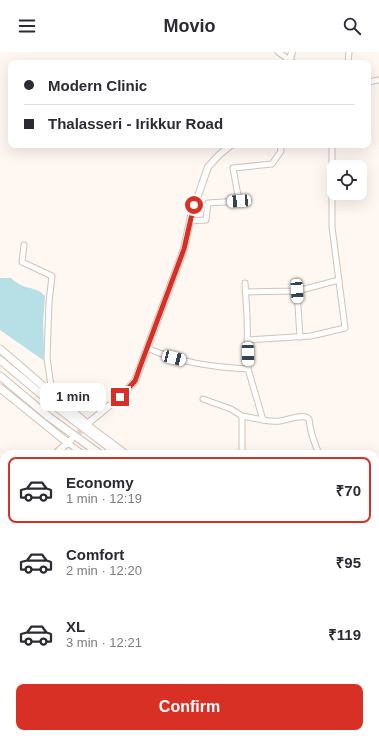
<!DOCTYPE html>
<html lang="en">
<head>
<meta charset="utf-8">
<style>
  :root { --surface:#fff; --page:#f2f2f3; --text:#2b2b33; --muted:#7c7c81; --line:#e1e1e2; --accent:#d93025 }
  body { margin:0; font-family:Arial,sans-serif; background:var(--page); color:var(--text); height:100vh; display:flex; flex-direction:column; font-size:15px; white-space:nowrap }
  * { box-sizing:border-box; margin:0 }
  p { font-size:13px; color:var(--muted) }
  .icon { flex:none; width:22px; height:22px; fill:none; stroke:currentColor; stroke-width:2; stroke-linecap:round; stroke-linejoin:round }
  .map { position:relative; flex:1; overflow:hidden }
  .panel { position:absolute; left:0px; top:398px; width:379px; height:288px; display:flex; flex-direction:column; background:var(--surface); border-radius:12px 12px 0 0; box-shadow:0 4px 16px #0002 }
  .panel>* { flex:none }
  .top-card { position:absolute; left:8px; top:8px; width:363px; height:88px; border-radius:8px; box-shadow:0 4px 16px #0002; display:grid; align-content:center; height:88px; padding:0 16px; background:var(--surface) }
  .buttons { position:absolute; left:327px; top:108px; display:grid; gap:8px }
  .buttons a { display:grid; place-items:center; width:40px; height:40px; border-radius:8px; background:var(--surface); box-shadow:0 4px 16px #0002; font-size:20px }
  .end { position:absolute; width:18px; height:18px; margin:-9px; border:5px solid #d93025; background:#fff; box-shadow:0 0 0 2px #fff }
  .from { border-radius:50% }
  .bubble { position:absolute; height:28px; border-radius:8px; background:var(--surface); box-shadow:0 4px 16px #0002; font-size:13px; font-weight:700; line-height:28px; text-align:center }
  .car { position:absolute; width:12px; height:24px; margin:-12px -6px; border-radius:5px; box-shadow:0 0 3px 1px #0007; background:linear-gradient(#fff 24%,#345 0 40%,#fff 0 76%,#345 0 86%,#fff 0) }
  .top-card b { display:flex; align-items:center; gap:14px; height:38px; font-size:15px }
  .top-card b+b { border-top:1px solid var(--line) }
  .top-card i { width:10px; height:10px; background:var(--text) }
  ul { padding:7px 0 0; list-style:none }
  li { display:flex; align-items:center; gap:12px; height:66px; margin:0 8px 6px; padding:0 8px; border:2px solid transparent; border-radius:8px }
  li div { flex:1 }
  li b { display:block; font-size:15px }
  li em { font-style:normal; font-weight:700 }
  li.active { border-color:var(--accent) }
  li>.icon { width:36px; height:36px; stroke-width:1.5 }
  .cta { display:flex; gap:8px; margin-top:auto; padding:8px 16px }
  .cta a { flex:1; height:46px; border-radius:8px; background:var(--accent); color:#fff; font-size:16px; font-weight:700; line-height:46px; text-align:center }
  header { display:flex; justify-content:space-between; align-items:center; height:52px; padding:0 16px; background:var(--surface); font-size:18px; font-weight:700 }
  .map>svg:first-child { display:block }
</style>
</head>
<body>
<header><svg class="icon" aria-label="menu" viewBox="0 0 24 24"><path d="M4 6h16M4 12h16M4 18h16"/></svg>Movio<svg class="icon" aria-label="search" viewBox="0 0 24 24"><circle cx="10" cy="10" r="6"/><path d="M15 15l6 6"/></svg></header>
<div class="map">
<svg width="379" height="686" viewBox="0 0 379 686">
  <rect width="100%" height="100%" fill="#fff7f2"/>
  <path fill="#b6dfe6" d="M0,226H11C24,239 35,233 45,244L43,271L44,299L43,308L0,278Z"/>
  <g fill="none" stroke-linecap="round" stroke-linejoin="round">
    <polyline stroke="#ddd5d0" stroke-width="6" stroke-dasharray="6 3" stroke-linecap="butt" points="72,387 87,373"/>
    <defs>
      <g id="minor">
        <polyline points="278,0 294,11"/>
        <polyline points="348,11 349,0"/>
        <polyline points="368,30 379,28"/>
        <polyline points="190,169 206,168 208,151 239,149 233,116 272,112 281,99 280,93"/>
        <polyline points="24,193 22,210 52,224 49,250 47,306 52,341"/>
        <polyline points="245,231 247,264 248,317"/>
        <polyline points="297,239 300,285"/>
        <polyline points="245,240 297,239 339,228"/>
        <polyline points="247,288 311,284 345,276 332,175 332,93"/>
        <path d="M147,296C181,311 212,315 248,317L263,368C269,369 274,370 280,369C288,368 303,361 309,367C310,380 314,390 319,402"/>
        <polyline points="203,347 231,357 242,364 263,368"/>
        <polyline points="242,364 242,402"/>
        <polyline points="87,372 127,402"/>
        <polyline points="68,391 83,402"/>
        <polyline points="375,449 379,450"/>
        <polyline points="375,592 379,595"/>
        <polyline points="0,597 4,596"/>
        <polyline points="375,631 379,635"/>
        <polyline points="134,682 134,686"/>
        <polyline points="59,686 85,682"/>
        <polyline points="305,686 313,682"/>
        <polyline points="377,686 376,674 376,655 379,653"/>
      </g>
      <g id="major">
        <polyline points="289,11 292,0"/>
        <polyline points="87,372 120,345 135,329 184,197 191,164 208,115 219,103 231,93"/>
        <polyline points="55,402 71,388"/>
        <polyline points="0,451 4,448"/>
      </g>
      <g id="highway">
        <polyline points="0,297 87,372"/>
        <polyline points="0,308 59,357 118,402"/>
        <polyline points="0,324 49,365 100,402"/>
        <polyline points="0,336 68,391"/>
        <polyline points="375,602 379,605"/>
        <polyline points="375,617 379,620"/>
      </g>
    </defs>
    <use href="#minor" stroke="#d3c2b5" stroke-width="7"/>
    <use href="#major" stroke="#d3c2b5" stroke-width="8"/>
    <use href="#highway" stroke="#d3c2b5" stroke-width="9"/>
    <use href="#minor" stroke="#fff" stroke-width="5"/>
    <use href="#major" stroke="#fff" stroke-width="6"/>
    <use href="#highway" stroke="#fff" stroke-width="7"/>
  </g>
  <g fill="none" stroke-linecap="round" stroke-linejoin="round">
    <polyline stroke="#d93025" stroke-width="5" points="120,345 135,329 140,315 184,197 194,153"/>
  </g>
</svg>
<div class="buttons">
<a><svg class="icon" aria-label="locate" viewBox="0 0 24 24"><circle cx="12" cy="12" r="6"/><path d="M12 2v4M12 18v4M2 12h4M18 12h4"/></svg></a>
</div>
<i class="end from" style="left:194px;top:153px"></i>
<i class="end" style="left:120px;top:345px"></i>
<div class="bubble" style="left:40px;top:331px;width:66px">1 min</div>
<i class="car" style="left:239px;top:149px;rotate:266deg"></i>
<i class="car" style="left:297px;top:239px;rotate:176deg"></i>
<i class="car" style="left:248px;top:302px;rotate:179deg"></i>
<i class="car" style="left:174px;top:306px;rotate:104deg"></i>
<div class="top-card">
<b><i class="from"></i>Modern Clinic</b>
<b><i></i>Thalasseri - Irikkur Road</b>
</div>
<section class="panel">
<ul>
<li class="active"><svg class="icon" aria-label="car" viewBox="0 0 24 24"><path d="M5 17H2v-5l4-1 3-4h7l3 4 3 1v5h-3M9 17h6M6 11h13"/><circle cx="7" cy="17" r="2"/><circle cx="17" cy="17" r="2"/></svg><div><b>Economy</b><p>1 min · 12:19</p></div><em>₹70</em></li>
<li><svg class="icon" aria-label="car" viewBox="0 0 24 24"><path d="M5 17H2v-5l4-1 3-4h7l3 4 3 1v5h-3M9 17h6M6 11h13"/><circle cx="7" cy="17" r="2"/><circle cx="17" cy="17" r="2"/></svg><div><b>Comfort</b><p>2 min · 12:20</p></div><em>₹95</em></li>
<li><svg class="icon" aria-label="car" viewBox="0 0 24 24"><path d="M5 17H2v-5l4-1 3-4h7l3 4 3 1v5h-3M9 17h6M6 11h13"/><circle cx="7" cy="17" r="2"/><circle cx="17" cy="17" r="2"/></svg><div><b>XL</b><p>3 min · 12:21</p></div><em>₹119</em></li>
</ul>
<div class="cta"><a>Confirm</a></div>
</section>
</div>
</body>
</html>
